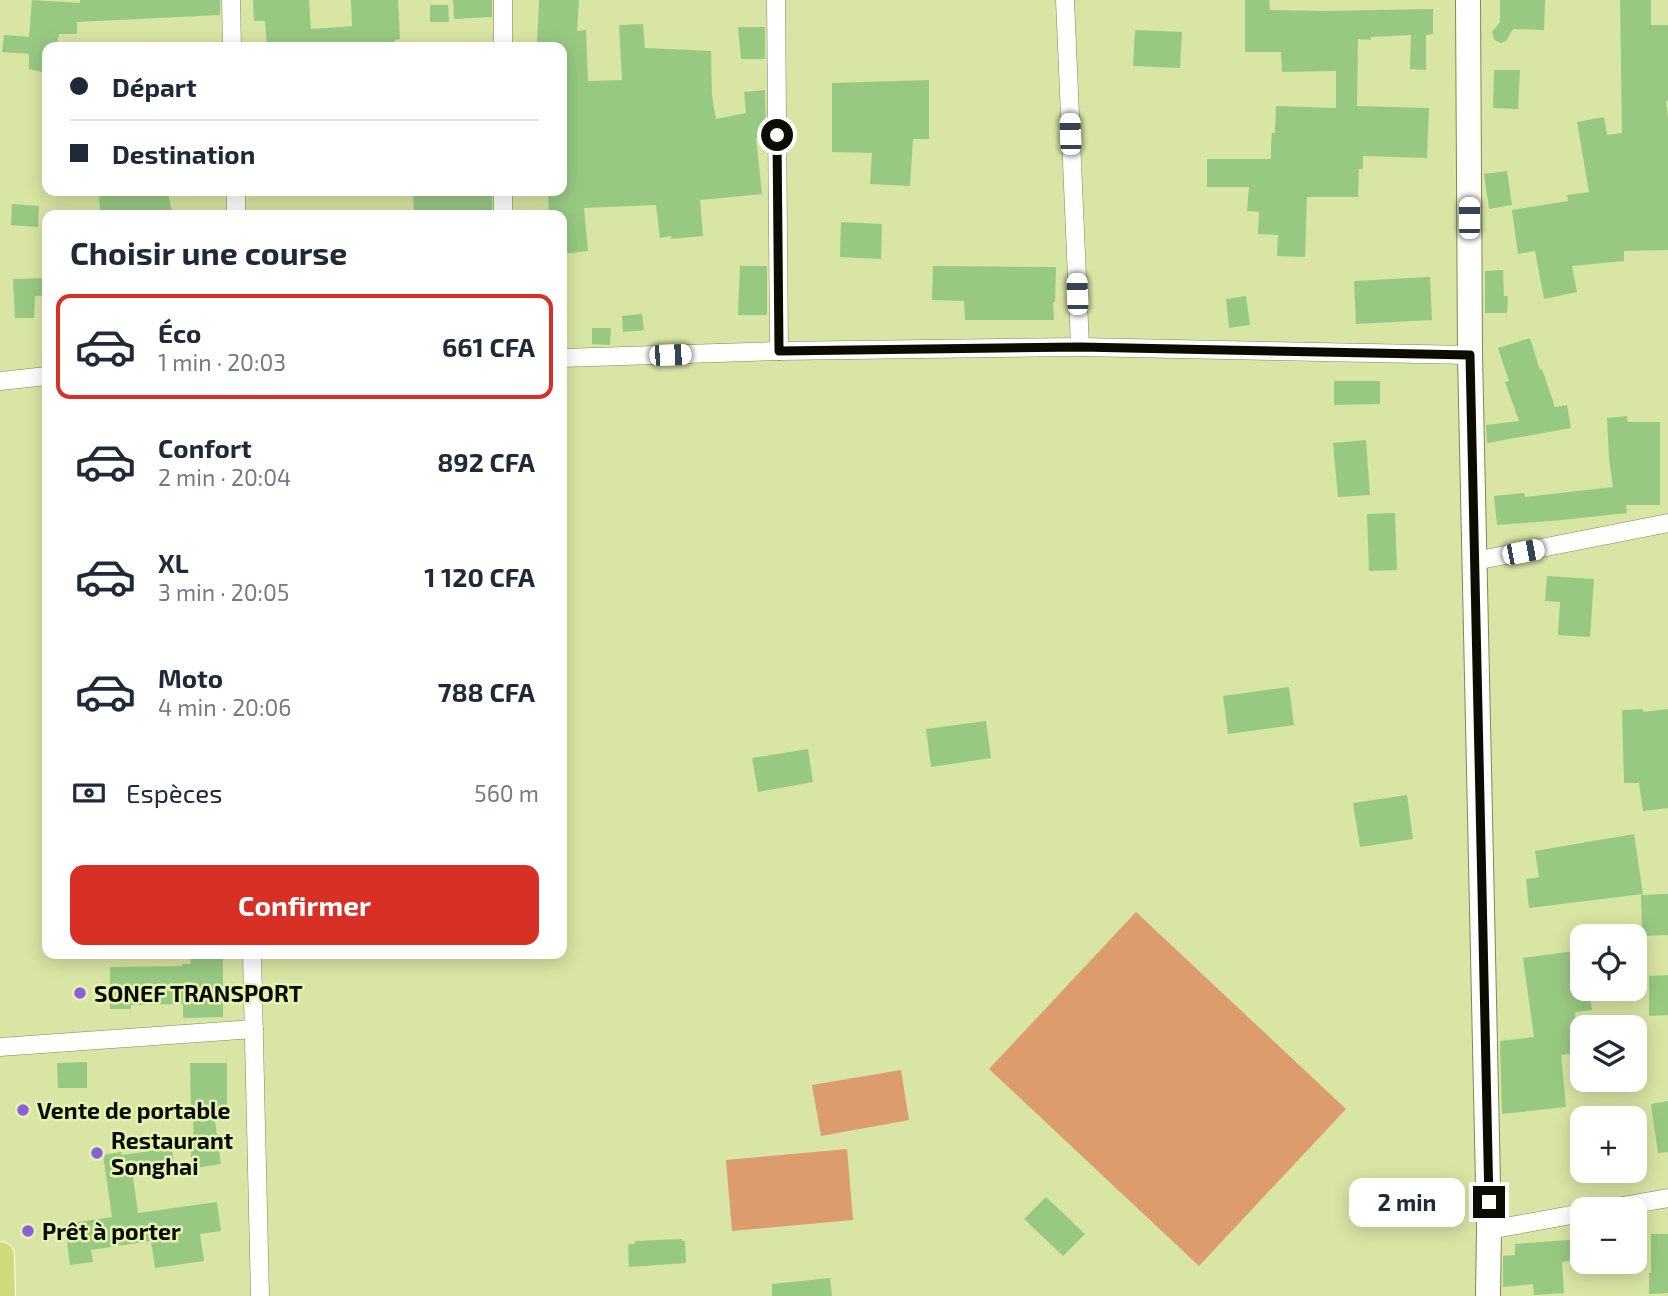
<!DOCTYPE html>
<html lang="fr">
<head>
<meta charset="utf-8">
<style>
  :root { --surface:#fff; --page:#f2f2f3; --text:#1f2937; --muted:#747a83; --line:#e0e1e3; --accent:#d93025 }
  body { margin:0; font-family:"Exo 2",sans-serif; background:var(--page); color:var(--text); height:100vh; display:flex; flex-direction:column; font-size:26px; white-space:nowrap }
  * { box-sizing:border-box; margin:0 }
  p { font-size:23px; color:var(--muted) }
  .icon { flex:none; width:38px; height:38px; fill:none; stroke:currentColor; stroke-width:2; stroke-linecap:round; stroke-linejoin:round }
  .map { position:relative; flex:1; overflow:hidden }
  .drawer { position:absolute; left:42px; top:210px; width:525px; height:749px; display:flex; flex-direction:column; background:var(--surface); border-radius:14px; box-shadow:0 4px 18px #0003 }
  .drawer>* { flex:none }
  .hud { position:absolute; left:42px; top:42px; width:525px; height:154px; border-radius:14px; box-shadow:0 4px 18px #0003; display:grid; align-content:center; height:154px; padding:0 28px; background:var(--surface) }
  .buttons { position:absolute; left:1570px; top:924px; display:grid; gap:14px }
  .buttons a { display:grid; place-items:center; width:77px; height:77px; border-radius:14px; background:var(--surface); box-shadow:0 4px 18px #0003; font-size:35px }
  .end { position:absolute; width:32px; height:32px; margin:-16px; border:9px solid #0a0d00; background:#fff; box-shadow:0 0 0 4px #fff }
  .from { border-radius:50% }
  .bubble { position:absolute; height:49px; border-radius:14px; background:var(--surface); box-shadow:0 4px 18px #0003; font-size:23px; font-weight:700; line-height:49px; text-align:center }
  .car { position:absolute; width:21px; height:42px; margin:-21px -10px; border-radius:9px; box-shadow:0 0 5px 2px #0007; background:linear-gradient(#fff 24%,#345 0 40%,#fff 0 76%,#345 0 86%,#fff 0) }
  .hud b { display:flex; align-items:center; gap:24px; height:66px; font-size:26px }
  .hud b+b { border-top:2px solid var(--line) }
  .hud i { width:18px; height:18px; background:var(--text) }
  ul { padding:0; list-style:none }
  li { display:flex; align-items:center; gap:21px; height:105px; margin:0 14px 10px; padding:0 14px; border:4px solid transparent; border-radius:14px }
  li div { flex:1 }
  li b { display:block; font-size:26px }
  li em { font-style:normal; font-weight:700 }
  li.active { border-color:var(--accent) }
  li>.icon { width:63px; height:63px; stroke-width:1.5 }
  h2 { padding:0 28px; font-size:32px; line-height:84px }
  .pay { display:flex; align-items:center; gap:18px; height:77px; padding:0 28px; font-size:26px }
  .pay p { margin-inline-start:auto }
  .primary-button { display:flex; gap:14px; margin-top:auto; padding:14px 28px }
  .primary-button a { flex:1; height:80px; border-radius:14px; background:var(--accent); color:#fff; font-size:28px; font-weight:700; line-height:80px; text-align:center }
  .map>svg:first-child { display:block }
</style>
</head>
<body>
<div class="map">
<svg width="1668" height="1296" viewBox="0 0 1668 1296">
  <rect width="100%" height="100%" fill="#d9e5a4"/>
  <g fill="#dd9c6d">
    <polygon points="1136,912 1346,1109 1199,1266 989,1069"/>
    <polygon points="901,1070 909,1120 821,1136 812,1085"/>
    <polygon points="847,1149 853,1220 732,1231 726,1160"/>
  </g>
  <g fill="#98c982">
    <polygon points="32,0 80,3 80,0 220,0 220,15 77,22 77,34 59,34 56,47 47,47 47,73 29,69 29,54 2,52 4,35 29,37"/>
    <polygon points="253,0 309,0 311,29 352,26 351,0 398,0 400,39 395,40 395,47 267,47 265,21 254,21"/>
    <polygon points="453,0 492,0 492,17 454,19"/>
    <polygon points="539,0 579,0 577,31 586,30 588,81 622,80 619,25 643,24 645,48 711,51 712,96 716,119 746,113 744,92 765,90 766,137 756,138 762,194 700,200 703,236 671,239 671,236 660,238 656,205 584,208 588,251 562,254 562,215 549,215 548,191 562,191 562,47 548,47 548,43 537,44"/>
    <polygon points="1245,0 1269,0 1270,10 1320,11 1433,9 1433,34 1426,35 1426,70 1410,69 1411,35 1371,37 1371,40 1358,39 1357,106 1429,108 1427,158 1363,156 1363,169 1359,169 1358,197 1307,197 1305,257 1277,256 1278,235 1258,234 1259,212 1247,211 1249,187 1207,187 1207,159 1271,159 1271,144 1272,133 1275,133 1276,106 1336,108 1336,71 1282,72 1281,52 1245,52"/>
    <polygon points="1500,0 1545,0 1544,30 1513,29 1506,41 1501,43 1496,41 1494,39 1492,32 1500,22"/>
    <polygon points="1620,0 1651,0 1651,25 1668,25 1668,101 1666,101 1668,118 1668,250 1624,251 1624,261 1572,266 1577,292 1544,299 1535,251 1518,254 1512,210 1568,201 1567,195 1589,192 1577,122 1604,117 1607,135 1622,133"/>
    <polygon points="430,5 448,5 449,22 430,22"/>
    <polygon points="738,27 765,27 765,59 741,59"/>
    <polygon points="1135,30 1182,32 1180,68 1133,66"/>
    <polygon points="1494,70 1520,70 1518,109 1493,108"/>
    <polygon points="929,80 929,139 913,139 910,186 870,184 872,153 832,152 832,83"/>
    <polygon points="1507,171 1512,205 1489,209 1484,174"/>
    <polygon points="99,191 167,191 173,215 100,215"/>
    <polygon points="413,191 492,191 492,215 414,215"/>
    <polygon points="12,204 39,206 38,227 11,225"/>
    <polygon points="841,222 882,224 881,259 840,257"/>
    <polygon points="740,266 767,266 767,315 738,315"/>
    <polygon points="933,266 1056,267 1055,302 1053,302 1054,320 965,320 964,301 932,300"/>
    <polygon points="1503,270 1504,296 1508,296 1507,313 1485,313 1485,271"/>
    <polygon points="1430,277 1432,320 1356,324 1354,281"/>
    <polygon points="47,278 47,295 35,296 34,318 15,318 13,279"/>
    <polygon points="1246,296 1250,325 1229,328 1226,299"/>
    <polygon points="642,314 644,330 623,332 622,316"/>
    <polygon points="592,328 611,328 610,345 592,344"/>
    <polygon points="1530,338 1540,370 1542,369 1555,407 1567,405 1571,428 1487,443 1486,425 1519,421 1505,382 1509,381 1498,348"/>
    <polygon points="1334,381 1380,381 1380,404 1334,405"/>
    <polygon points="1627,416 1628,422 1660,422 1660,505 1626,505 1627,513 1562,520 1497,525 1494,496 1524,493 1525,497 1613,487 1609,459 1607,418"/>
    <polygon points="1366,440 1370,495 1338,497 1333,443"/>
    <polygon points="1395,513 1397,570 1369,571 1367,514"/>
    <polygon points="1547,576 1594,579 1590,637 1558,635 1560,602 1545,601"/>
    <polygon points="1289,687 1294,725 1228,734 1223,696"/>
    <polygon points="1643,709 1643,712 1668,709 1668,808 1643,811 1639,783 1624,783 1622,710"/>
    <polygon points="986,721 991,758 931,767 926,729"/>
    <polygon points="808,749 813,782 758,792 752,758"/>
    <polygon points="1407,795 1413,839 1360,847 1353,803"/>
    <polygon points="1634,834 1643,894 1529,908 1526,879 1539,877 1535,851"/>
    <polygon points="1668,894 1668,935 1642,936 1641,895"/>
    <polygon points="1582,950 1582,989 1589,989 1592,1010 1575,1012 1579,1053 1561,1055 1566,1107 1502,1114 1500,1041 1534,1037 1523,958"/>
    <polygon points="190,954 223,954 223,1017 183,1018 183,1004 131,1005 131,1009 110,1009 110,967 182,966 182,964 191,964"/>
    <polygon points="1668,975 1668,1015 1649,1016 1649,976"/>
    <polygon points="87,1062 87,1088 58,1088 57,1063"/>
    <polygon points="190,1063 227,1063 227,1114 214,1114 221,1164 191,1169 191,1145 194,1145 193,1114 191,1114"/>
    <polygon points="1668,1101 1668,1152 1658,1153 1651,1104"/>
    <polygon points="172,1148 175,1171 133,1177 138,1213 217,1202 221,1231 200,1234 204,1261 155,1268 151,1241 91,1250 93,1262 70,1265 65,1224 112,1217 103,1155 121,1152 122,1155"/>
    <polygon points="1046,1197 1085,1234 1063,1256 1024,1219"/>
    <polygon points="1651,1234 1668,1234 1668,1293 1649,1294 1649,1273 1651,1273"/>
    <polygon points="682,1239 682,1241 685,1241 686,1263 629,1267 628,1244 635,1244 635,1241"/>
    <polygon points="1582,1239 1582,1259 1562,1262 1564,1293 1534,1295 1533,1284 1503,1287 1503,1256 1515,1255 1515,1244"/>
    <polygon points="830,1278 832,1296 772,1296 772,1284"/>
  </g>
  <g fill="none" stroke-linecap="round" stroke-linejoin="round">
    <defs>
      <g id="street">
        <polyline points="231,0 232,47"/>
        <polyline points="776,0 779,351"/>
        <polyline points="1065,0 1080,347"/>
        <polyline points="503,47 503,0"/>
        <polyline points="236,191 236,215"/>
        <polyline points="503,215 503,191"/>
        <polyline points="562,358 779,351 1080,347 1470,355"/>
        <polyline points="0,381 47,376"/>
        <polyline points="1475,561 1668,523"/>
        <polyline points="252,954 260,1296"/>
        <polyline points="0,1047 254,1029"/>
        <polyline points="1605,1209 1668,1198"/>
        <polyline points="1489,1230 1582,1213"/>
      </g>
      <polyline id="secondary" points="1468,0 1470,355 1489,1230 1488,1296"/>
      <polyline id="primary" points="0,1256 1,1296"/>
    </defs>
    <use href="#street" stroke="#7f894c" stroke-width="19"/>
    <use href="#secondary" stroke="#7f894c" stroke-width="26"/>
    <use href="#primary" stroke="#fff" stroke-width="30"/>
    <use href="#street" stroke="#fff" stroke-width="18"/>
    <use href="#secondary" stroke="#fff" stroke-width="24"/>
    <use href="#primary" stroke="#cfda7a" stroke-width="28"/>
  </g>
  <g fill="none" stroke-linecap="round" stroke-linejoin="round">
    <polyline stroke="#0a0d00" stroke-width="9" points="777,135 779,351 1080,347 1470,355 1489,1202"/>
  </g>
  <g fill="#8a5fd9" stroke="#e6f2b1" stroke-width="2.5">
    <circle cx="80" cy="993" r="7"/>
    <circle cx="23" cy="1110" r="7"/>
    <circle cx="97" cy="1153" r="7"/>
    <circle cx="28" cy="1231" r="7"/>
  </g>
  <g text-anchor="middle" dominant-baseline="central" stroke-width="5" stroke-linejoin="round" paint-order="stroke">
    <g font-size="23" font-weight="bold" fill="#0a0d00" stroke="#e6f2b1" text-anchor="start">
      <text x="94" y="993">SONEF TRANSPORT</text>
      <text x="37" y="1110">Vente de portable</text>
      <text x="111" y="1140">Restaurant<tspan x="111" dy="26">Songhai</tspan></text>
      <text x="42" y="1231">Prêt à porter</text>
    </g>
  </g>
</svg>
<div class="buttons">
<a><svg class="icon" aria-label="locate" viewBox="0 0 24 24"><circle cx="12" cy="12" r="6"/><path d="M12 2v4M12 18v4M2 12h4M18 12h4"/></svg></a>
<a><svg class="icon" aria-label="layers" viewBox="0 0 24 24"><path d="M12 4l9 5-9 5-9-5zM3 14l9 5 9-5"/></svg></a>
<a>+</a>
<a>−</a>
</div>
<i class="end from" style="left:777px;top:135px"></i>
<i class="end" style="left:1489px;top:1202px"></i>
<div class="bubble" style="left:1349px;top:1178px;width:116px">2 min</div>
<i class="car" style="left:1070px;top:134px;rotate:358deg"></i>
<i class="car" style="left:1469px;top:218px;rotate:0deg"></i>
<i class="car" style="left:1077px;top:294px;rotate:358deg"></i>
<i class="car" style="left:670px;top:355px;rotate:88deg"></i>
<i class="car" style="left:1523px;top:552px;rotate:79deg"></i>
<div class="hud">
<b><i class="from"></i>Départ</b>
<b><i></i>Destination</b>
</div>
<section class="drawer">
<h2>Choisir une course</h2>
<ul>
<li class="active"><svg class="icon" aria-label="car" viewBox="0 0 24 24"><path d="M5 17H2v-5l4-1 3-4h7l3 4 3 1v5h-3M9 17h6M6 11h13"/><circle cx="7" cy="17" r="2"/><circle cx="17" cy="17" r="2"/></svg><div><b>Éco</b><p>1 min · 20:03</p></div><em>661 CFA</em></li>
<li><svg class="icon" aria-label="car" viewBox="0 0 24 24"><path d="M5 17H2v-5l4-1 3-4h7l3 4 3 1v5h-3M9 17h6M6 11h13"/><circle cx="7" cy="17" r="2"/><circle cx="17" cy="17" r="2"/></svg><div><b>Confort</b><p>2 min · 20:04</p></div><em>892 CFA</em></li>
<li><svg class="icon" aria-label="car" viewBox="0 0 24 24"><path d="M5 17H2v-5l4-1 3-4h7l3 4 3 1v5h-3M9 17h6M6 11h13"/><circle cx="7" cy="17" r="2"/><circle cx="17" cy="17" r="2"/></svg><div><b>XL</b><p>3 min · 20:05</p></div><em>1 120 CFA</em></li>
<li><svg class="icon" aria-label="car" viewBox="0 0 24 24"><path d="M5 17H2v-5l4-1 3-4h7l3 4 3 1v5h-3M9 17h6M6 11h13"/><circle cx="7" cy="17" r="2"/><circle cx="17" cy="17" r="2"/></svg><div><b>Moto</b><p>4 min · 20:06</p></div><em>788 CFA</em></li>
</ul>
<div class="pay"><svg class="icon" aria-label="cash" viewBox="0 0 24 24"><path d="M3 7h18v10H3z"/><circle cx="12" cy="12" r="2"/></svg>Espèces<p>560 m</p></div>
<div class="primary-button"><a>Confirmer</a></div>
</section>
</div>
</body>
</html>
